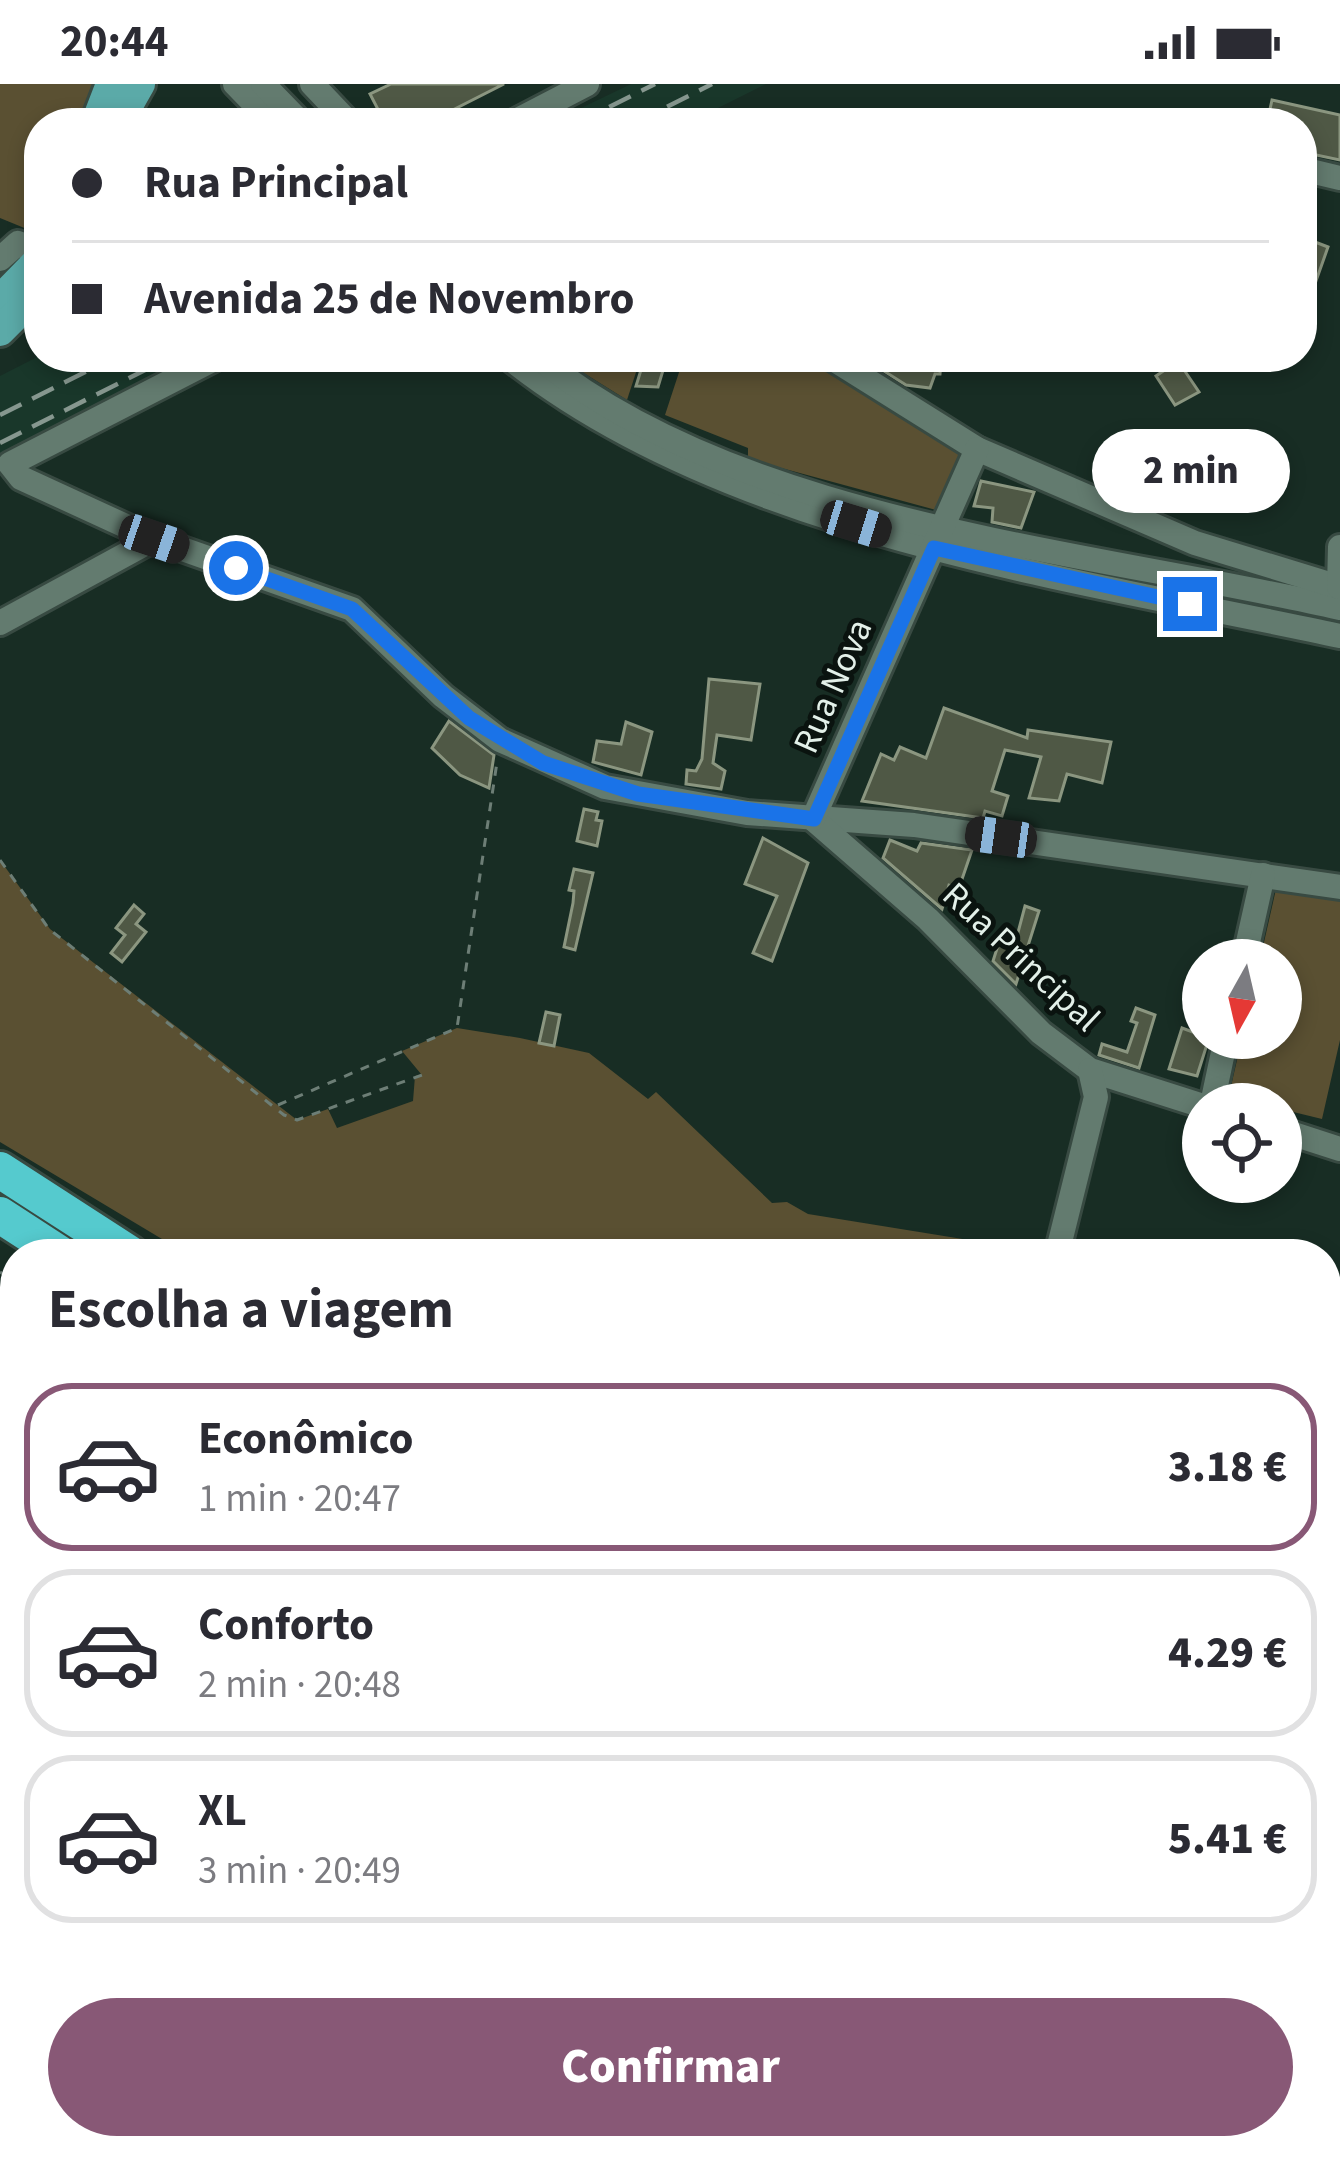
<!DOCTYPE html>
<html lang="pt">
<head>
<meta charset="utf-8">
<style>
  :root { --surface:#fff; --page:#f2f2f3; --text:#2b2b33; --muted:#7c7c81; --line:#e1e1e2; --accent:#885876 }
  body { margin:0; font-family:"Source Sans 3",sans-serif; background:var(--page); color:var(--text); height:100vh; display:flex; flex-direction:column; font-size:45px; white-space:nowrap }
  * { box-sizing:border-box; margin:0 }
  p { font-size:39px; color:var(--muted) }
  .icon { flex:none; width:66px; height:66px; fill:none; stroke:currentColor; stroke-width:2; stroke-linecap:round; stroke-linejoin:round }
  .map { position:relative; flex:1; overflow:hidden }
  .details { position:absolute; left:0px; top:1155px; width:1341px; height:921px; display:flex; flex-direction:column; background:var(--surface); border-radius:48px 48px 0 0; box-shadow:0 6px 18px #0003 }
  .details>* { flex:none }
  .hud { position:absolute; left:24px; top:24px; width:1293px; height:264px; border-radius:48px; box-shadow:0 6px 18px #0003; display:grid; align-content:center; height:264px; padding:0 48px; background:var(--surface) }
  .needle { width:78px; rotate:188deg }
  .controls { position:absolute; left:1182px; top:855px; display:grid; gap:24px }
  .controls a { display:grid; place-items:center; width:120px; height:120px; border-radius:50%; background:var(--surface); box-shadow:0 6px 18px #0003; font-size:60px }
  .end { position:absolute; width:54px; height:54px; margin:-27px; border:15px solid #1a73e8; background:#fff; box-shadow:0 0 0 6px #fff }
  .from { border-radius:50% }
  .bubble { position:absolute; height:84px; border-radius:42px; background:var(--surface); box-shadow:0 6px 18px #0003; font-size:39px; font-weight:800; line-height:84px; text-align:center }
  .car { position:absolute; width:36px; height:72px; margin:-36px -18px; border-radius:15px; box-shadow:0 0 9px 3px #0007; background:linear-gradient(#222 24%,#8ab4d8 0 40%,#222 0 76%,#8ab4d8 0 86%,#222 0) }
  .hud b { display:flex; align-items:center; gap:42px; height:114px; font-size:45px }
  .hud b+b { border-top:3px solid var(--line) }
  .hud i { width:30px; height:30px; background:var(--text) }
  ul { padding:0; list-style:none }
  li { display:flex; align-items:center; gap:36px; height:168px; margin:0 24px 18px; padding:0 24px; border:6px solid var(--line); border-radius:48px }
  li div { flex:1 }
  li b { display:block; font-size:45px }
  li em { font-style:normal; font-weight:800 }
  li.current { border-color:var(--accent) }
  li>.icon { width:108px; height:108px; stroke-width:1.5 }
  h2 { padding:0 48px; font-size:54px; line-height:144px }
  .button { display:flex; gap:24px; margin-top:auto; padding:24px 48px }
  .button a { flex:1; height:138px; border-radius:72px; background:var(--accent); color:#fff; font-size:48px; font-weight:800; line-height:138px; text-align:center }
  .status { display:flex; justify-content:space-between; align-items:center; height:84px; padding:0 60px; background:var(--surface); direction:ltr }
  .status svg { height:33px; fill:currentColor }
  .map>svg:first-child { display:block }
</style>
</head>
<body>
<div class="status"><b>20:44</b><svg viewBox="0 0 49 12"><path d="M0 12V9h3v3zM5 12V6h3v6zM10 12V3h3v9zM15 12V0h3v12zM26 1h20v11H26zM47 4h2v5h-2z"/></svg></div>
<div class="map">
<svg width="1340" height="2074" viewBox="0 0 1340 2074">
  <rect width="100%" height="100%" fill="#182d24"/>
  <g fill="#19372a">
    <polygon points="631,0 766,0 688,39 550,39"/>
    <polygon points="39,272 39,273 197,273 0,374 0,292"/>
  </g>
  <g fill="#5a5032">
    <polygon points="0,0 93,0 79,39 39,39 39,150 0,134"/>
    <polygon points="558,273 641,273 627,316"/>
    <polygon points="684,273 822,273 963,362 936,426 748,375 748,364 665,331"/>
    <polygon points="0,776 50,845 297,1036 328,1025 337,1044 413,1017 415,992 421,990 402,967 457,944 520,954 589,969 648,1015 656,1008 772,1119 787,1118 808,1130 1012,1163 951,1170 187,1170 0,1058"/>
    <polygon points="1276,805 1340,815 1340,956 1322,1035 1281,1025 1281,1020 1229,1011 1242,954 1281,954 1281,876 1260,876"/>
    <polygon points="0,1216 15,1225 15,1588 0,1572"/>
    <polygon points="1340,1287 1340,1356 1326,1358 1326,1290"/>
    <polygon points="1340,1522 1340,1619 1326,1635 1326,1525"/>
    <polygon points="1340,1646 1340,2074 1200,2074 1191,2061 1326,2061 1326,1658"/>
    <polygon points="500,2061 945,2061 912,2074 514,2074"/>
    <polygon points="1006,2061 1141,2061 1159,2074 992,2074"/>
  </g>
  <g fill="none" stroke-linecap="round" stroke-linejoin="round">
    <g stroke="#021a26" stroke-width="4.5">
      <polyline points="0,1289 15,1289"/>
      <polyline points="0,1462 15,1481"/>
      <polyline points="1326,1696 1340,1704"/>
      <polyline points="1326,1725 1340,1732"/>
      <polyline points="1326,1752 1340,1760"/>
      <polyline points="1326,1780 1340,1787"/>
      <polyline points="1326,1804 1340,1811"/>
      <polyline points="1326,1826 1340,1833"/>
      <polyline points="1326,1850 1340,1857"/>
      <polyline points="793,2061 799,2074"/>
      <polyline points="893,2061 898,2074"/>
    </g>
  </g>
  <g fill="#4f5845" stroke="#8b9680" stroke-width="3">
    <polygon points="391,0 504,0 427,39 385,39 370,10"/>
    <polygon points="1272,16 1340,31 1340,76 1302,68 1302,39 1267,39"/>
    <polygon points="1302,153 1328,163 1316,197 1302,193"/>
    <polygon points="645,273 667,273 658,303 636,302"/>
    <polygon points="876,273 941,279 940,290 935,290 930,304 906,301 876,282"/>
    <polygon points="1178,277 1199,308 1175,321 1156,292"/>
    <polygon points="981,397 1034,408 1021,444 992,438 993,424 974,422"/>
    <polygon points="709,595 760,600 751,656 717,651 713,679 725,687 721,705 686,700 687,686 696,687 702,675"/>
    <polygon points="944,624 1027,654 1028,646 1111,658 1102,699 1067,690 1059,717 1029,714 1041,673 1005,666 992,707 1008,712 1002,732 985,727 983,734 862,717 881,670 894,676 900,663 926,674"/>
    <polygon points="449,637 494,671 489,704 460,691 432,664"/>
    <polygon points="626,638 652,648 641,691 593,678 597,657 621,660"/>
    <polygon points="584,725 598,728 596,736 602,737 597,762 577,757"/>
    <polygon points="763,754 808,779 772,877 753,869 777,812 745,800"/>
    <polygon points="890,756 917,767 921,759 972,766 959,804 949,801 942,825 883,774"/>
    <polygon points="574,785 593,789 575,866 564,863 573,819 574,807 569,806"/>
    <polygon points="134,821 144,830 136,840 146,848 122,878 111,869 125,851 116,844"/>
    <polygon points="1025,822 1039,827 1016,900 993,877 1001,852 1016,856"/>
    <polygon points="1136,924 1155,931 1139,984 1099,971 1102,960 1127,968 1137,939 1131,937"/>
    <polygon points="546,928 560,931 554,962 539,959"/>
    <polygon points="1182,944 1209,954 1197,992 1169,985"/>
  </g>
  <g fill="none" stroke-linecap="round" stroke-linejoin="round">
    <defs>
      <g id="minor">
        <polyline points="235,0 273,39"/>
        <polyline points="263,0 301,39"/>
        <polyline points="312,0 349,39"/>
        <polyline points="512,39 587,0"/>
        <polyline points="1302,85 1340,94"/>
        <polyline points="0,175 18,159 39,170"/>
        <polyline points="218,273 10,380 21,394 154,455 352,525 443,612 500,656 605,703 747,729 914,741 1340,803"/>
        <path d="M508,273C726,448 1071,494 1340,552"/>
        <path d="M538,273C740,439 1090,467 1340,524"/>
        <polyline points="830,273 977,365 1195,459 1339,503"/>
        <polyline points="1339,503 1340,463"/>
        <polyline points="0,539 154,455"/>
        <polyline points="813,735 928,835 1041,949 1090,986 1203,1022"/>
        <polyline points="813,735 977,365"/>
        <polyline points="1244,876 1263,791"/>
        <polyline points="1212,1020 1226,954"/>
        <polyline points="1281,1046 1340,1065"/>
        <polyline points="1057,1170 1096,1013 1090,986"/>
        <polyline points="0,1643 15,1659"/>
        <polyline points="425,2061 437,2074"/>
        <polyline points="143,2074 153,2061"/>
      </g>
      <g id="major">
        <polyline points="96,39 111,0"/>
        <polyline points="118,39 140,0"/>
        <polyline points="0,216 39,176"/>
        <polyline points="0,247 39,208"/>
      </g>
      <g id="highway">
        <polyline points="0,1086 130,1170"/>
        <polyline points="0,1131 60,1170"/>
        <polyline points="1326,1396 1340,1394"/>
        <polyline points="1326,1428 1340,1426"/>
      </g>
    </defs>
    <use href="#minor" stroke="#384a42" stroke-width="30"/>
    <use href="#major" stroke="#384a42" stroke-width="36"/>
    <use href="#highway" stroke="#384a42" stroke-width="42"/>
    <g stroke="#6d7e76" stroke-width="3" stroke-dasharray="9 9" stroke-linecap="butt">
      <polyline points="0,776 49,845 284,1031 297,1036 422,991"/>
      <polyline points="278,1021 457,944 497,678"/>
      <polyline points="0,1188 15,1198"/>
      <polyline points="1326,1484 1340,1481"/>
    </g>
    <use href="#minor" stroke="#637b6f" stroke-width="24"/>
    <use href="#major" stroke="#5baaa8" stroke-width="30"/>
    <use href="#highway" stroke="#55cace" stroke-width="36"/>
    <g stroke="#86978f" stroke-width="4.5" stroke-dasharray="24 12" stroke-linecap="butt">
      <polyline points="577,39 655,0"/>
      <polyline points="635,39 712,0"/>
      <polyline points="0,331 115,273"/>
      <polyline points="0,359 171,273"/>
      <polyline points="0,1304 15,1309"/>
      <polyline points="1326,1518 1340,1516"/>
    </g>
  </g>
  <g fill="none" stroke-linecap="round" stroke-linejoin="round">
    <polyline stroke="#1a73e8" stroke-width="15" points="236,484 352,525 469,634 543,679 638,710 814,735 934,464 1190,520"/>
  </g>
  <g text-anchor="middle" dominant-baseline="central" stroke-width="10" stroke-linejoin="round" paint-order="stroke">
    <g font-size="36" fill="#e3f0e9" stroke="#0a130f">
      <text transform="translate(833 602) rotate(-66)">Rua Nova</text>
      <text transform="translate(1021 873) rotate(43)">Rua Principal</text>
    </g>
  </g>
</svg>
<div class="controls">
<a><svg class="needle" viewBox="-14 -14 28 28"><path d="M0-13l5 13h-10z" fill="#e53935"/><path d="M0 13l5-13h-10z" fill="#7c7c81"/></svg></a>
<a><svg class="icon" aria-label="locate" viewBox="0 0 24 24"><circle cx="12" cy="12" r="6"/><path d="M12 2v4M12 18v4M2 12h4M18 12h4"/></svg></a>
</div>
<i class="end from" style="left:236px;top:484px"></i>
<i class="end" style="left:1190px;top:520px"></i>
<div class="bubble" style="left:1092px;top:345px;width:198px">2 min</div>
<i class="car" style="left:856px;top:440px;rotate:107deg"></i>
<i class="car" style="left:154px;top:455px;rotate:109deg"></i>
<i class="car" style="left:1001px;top:753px;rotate:278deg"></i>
<div class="hud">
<b><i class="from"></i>Rua Principal</b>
<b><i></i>Avenida 25 de Novembro</b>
</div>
<section class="details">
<h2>Escolha a viagem</h2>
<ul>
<li class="current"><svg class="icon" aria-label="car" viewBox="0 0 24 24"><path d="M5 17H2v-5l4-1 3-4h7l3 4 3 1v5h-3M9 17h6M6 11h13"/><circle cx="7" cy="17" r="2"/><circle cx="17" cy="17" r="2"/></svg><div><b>Econômico</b><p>1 min · 20:47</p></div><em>3.18 €</em></li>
<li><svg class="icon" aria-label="car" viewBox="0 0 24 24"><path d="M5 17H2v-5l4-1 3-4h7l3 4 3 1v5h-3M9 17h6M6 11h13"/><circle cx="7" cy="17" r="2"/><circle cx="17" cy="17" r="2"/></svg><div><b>Conforto</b><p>2 min · 20:48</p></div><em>4.29 €</em></li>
<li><svg class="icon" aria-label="car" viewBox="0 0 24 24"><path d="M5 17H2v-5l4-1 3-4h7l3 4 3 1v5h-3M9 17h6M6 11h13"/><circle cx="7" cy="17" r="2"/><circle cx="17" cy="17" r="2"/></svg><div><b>XL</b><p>3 min · 20:49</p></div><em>5.41 €</em></li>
</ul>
<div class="button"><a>Confirmar</a></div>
</section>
</div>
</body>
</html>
